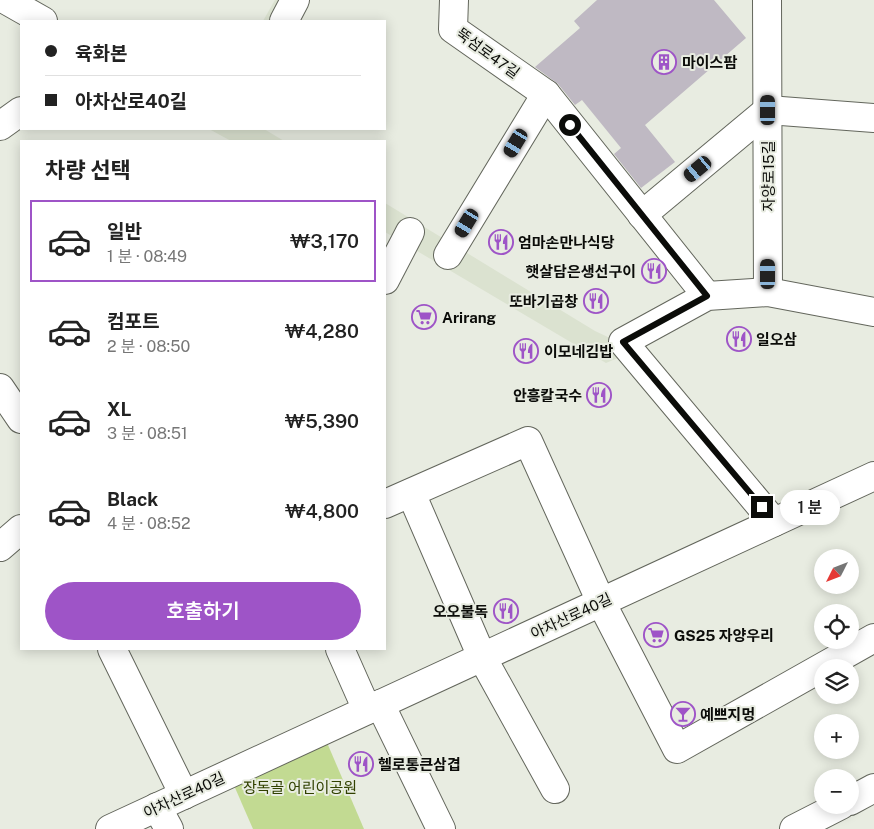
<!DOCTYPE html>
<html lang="ko">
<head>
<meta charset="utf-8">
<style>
  :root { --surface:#fff; --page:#f2f2f2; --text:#222; --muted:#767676; --line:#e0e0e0; --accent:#9e54c7 }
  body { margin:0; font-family:"Public Sans","Noto Sans KR",sans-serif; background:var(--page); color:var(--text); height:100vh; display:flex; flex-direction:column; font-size:19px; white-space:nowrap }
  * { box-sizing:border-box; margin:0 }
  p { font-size:16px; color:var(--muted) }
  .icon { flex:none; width:28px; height:28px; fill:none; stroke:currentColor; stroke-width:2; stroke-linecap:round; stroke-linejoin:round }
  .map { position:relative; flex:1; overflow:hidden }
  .sheet { position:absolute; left:20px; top:140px; width:366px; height:510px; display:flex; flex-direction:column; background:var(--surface); border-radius:0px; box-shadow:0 2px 12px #0003 }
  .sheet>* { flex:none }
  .top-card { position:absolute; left:20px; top:20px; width:366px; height:110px; border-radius:0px; box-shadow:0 2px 12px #0003; display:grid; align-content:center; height:110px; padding:0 25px; background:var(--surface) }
  .needle { width:32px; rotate:228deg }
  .buttons { position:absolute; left:814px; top:549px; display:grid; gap:10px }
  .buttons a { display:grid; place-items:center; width:45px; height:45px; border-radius:50%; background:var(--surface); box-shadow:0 2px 12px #0003; font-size:25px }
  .end { position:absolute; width:22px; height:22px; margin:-11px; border:6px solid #0b0c09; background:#fff; box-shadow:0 0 0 2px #fff }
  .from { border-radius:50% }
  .bubble { position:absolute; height:35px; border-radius:18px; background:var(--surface); box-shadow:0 2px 12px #0003; font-size:16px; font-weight:600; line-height:35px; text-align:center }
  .car { position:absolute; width:15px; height:30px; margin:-15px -8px; border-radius:6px; box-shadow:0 0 4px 1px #0007; background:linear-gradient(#222 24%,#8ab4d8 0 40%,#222 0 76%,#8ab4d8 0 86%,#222 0) }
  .top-card b { display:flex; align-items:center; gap:18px; height:48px; font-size:19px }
  .top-card b+b { border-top:1px solid var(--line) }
  .top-card i { width:12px; height:12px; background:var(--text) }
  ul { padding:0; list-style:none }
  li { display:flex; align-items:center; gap:15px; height:82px; margin:0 10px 8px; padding:0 15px; border:2px solid transparent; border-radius:0px }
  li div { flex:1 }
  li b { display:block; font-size:19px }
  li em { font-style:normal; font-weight:600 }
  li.on { border-color:var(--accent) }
  li>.icon { width:45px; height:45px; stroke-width:1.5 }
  h2 { padding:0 25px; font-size:22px; line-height:60px }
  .action { display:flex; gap:10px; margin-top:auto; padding:10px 25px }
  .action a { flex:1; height:58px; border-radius:30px; background:var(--accent); color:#fff; font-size:20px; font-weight:600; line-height:58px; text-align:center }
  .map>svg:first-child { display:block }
</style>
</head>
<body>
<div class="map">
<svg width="874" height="829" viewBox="0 0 874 829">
  <rect width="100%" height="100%" fill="#e8ece1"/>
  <g fill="#dbe2d0">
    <polygon points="275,0 306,0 295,21 263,21"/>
    <polygon points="209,129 264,129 284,141 231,141"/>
    <polygon points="385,203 595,331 610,338 631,323 641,348 606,363 385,232"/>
  </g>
  <polygon fill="#c2da92" points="322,731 364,829 253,829 229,774"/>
  <polygon fill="#bfb9c3" points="597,0 714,0 746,38 645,125 675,162 641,188 614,154 621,148 582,100 575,105 558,84 535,67 580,28 574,21"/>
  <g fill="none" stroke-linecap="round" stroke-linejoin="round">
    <defs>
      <g id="minor">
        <polyline points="6,0 43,21"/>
        <polyline points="454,0 453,29 546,94 707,296"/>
        <polyline points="767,0 768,292"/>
        <polyline points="284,21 295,0"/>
        <polyline points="0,126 21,111"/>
        <polyline points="642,215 768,110 874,118"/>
        <polyline points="448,255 546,94"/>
        <polyline points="385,280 410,232"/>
        <polyline points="0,388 21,419"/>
        <polyline points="411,493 482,657 555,789"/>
        <polyline points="385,504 528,441 601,602 677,749 874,638"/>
        <polyline points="774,522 623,342 707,296 768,292 874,312"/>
        <polyline points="0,547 21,529"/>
        <polyline points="112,649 184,795"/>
        <polyline points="340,649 367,710"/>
        <polyline points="380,704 441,829"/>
        <polyline points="850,801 874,788"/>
        <polyline points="157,807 169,829"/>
        <polyline points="110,829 874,476"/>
        <polyline points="794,829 841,805"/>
      </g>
    </defs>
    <use href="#minor" stroke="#63665c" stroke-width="30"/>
    <use href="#minor" stroke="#fff" stroke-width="28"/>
  </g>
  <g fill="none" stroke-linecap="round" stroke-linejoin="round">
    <polyline stroke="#0b0c09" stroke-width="6" points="570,125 707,296 623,342 762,507"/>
  </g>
  <defs>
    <symbol id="building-ring" viewBox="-11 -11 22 22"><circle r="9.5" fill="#e8ece1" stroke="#9e54c7" stroke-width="1.5"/><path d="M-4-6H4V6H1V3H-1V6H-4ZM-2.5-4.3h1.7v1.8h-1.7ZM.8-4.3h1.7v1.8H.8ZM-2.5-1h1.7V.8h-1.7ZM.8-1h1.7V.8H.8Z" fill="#9e54c7"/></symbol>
    <symbol id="restaurant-ring" viewBox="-11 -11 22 22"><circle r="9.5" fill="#e8ece1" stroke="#9e54c7" stroke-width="1.5"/><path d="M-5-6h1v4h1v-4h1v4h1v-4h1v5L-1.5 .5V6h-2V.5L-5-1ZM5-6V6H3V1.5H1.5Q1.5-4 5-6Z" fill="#9e54c7"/></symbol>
    <symbol id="supermarket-ring" viewBox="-11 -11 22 22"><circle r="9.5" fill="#e8ece1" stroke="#9e54c7" stroke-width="1.5"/><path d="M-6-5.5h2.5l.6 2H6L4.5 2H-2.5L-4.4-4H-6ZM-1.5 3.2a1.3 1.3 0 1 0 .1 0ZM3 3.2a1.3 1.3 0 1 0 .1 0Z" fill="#9e54c7"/></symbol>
    <symbol id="bar-ring" viewBox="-11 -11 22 22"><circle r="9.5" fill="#e8ece1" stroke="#9e54c7" stroke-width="1.5"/><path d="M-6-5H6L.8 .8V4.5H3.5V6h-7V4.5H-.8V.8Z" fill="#9e54c7"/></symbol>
  </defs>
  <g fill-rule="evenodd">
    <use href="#building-ring" x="650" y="48" width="28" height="28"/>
    <use href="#restaurant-ring" x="487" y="228" width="28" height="28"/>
    <use href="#restaurant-ring" x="640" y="257" width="28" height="28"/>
    <use href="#restaurant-ring" x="582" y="287" width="28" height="28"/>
    <use href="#supermarket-ring" x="410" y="303" width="28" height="28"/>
    <use href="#restaurant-ring" x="725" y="325" width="28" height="28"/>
    <use href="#restaurant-ring" x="512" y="337" width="28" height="28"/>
    <use href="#restaurant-ring" x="585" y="381" width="28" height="28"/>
    <use href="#restaurant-ring" x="492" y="597" width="28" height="28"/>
    <use href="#supermarket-ring" x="642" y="621" width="28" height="28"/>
    <use href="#bar-ring" x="669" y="700" width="28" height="28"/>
    <use href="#restaurant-ring" x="347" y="750" width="28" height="28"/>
  </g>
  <g text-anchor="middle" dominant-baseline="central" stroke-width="4" stroke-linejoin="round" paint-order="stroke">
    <g font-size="15" fill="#0b0c09" stroke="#e8ece1">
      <text transform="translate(488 53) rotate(36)">뚝섬로47길</text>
      <text transform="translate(768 176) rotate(-90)">자양로15길</text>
      <text transform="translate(571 616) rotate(-25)">아차산로40길</text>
      <text transform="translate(184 795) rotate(-25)">아차산로40길</text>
    </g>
    <g font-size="15" font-weight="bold" fill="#0b0c09" stroke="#e8ece1" text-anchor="start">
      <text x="682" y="62">마이스팜</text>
      <text x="518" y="242">엄마손만나식당</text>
      <text x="636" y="271" text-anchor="end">햇살담은생선구이</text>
      <text x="578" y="301" text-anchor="end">또바기곱창</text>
      <text x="442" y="317">Arirang</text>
      <text x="756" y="339">일오삼</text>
      <text x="544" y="351">이모네김밥</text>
      <text x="582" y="395" text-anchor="end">안흥칼국수</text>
      <text x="488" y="611" text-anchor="end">오오불독</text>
      <text x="674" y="635">GS25 자양우리</text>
      <text x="700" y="714">예쁘지멍</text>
      <text x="378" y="764">헬로통큰삼겹</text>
    </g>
    <g font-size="15" fill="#314100" stroke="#e8ece1">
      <text x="300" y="787">장독골 어린이공원</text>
    </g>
  </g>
</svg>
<div class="buttons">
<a><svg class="needle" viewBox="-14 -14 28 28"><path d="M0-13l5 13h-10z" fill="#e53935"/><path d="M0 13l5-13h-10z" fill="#767676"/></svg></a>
<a><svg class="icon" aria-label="locate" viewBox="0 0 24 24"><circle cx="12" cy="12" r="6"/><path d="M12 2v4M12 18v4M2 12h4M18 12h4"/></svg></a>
<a><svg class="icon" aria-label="layers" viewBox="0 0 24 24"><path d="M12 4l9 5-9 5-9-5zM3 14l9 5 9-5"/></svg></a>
<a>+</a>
<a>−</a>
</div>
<i class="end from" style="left:570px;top:125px"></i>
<i class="end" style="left:762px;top:507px"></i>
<div class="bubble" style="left:780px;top:490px;width:60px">1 분</div>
<i class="car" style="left:768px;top:110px;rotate:0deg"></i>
<i class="car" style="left:516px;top:143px;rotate:211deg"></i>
<i class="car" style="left:698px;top:169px;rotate:230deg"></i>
<i class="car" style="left:467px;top:223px;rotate:211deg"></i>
<i class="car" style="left:768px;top:274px;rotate:0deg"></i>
<div class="top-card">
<b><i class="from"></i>육화본</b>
<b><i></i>아차산로40길</b>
</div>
<section class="sheet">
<h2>차량 선택</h2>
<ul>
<li class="on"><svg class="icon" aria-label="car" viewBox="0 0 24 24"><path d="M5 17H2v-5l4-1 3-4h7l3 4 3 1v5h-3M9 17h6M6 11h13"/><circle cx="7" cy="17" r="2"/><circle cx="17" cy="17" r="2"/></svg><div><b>일반</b><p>1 분 · 08:49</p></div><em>₩3,170</em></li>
<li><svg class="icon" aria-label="car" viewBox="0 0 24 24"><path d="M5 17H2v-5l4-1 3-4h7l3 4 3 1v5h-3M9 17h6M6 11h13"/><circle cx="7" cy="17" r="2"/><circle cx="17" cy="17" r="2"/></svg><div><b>컴포트</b><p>2 분 · 08:50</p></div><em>₩4,280</em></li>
<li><svg class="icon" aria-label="car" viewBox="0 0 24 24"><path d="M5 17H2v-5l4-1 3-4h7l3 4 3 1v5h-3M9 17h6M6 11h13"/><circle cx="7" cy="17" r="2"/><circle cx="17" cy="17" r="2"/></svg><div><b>XL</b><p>3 분 · 08:51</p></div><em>₩5,390</em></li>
<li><svg class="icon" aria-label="car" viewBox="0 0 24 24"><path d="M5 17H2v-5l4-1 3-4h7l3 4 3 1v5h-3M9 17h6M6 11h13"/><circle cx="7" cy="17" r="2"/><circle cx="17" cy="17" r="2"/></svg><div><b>Black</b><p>4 분 · 08:52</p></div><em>₩4,800</em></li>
</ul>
<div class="action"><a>호출하기</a></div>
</section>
</div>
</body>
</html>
